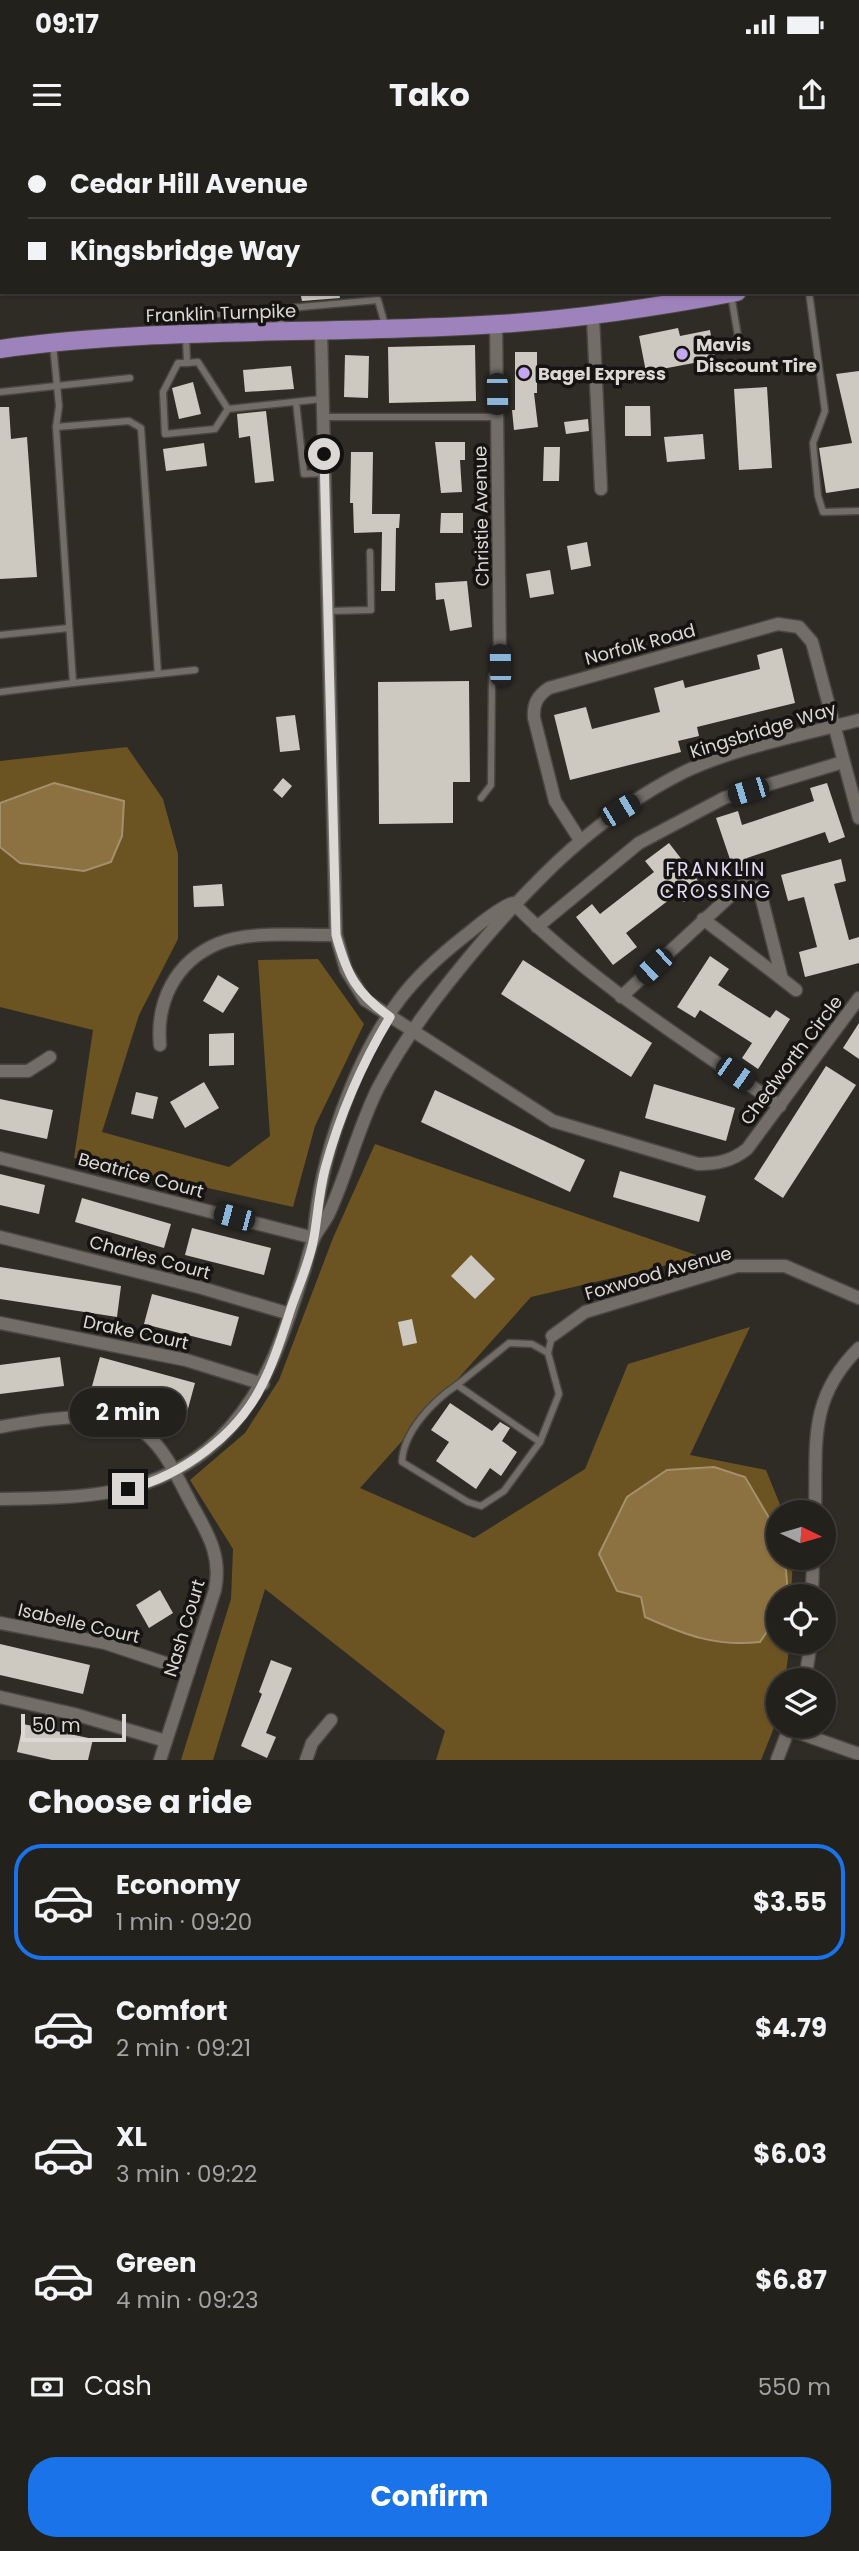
<!DOCTYPE html>
<html lang="en">
<head>
<meta charset="utf-8">
<style>
  :root { --surface:#23211c; --page:#2b2925; --text:#f1f3f6; --muted:#a3a3a3; --line:#403e3b; --accent:#1a73e8 }
  body { margin:0; font-family:Poppins,sans-serif; background:var(--page); color:var(--text); height:100vh; display:flex; flex-direction:column; font-size:26px; white-space:nowrap }
  * { box-sizing:border-box; margin:0 }
  p { font-size:23px; color:var(--muted) }
  .icon { flex:none; width:38px; height:38px; fill:none; stroke:currentColor; stroke-width:2; stroke-linecap:round; stroke-linejoin:round }
  .map { position:relative; height:1620px; overflow:hidden }
  .side { display:flex; flex-direction:column; background:var(--surface); flex:1 }
  .side>* { flex:none }
  .banner { position:absolute; left:0px; top:0px; width:859px; height:154px; box-shadow:0 2px 5px #0004,0 0 0 2px var(--line); display:grid; align-content:center; height:154px; padding:0 28px; background:var(--surface) }
  .needle { width:46px; rotate:95deg }
  .buttons { position:absolute; left:766px; top:1360px; display:grid; gap:14px }
  .buttons a { display:grid; place-items:center; width:70px; height:70px; border-radius:50%; background:var(--surface); box-shadow:0 2px 5px #0004,0 0 0 2px var(--line); font-size:35px }
  .scale { position:absolute; left:21px; bottom:18px; width:105px; box-sizing:border-box; padding-left:7px; border:4px solid #dbd8d5; border-top:0; font-size:19px; line-height:24px; white-space:nowrap; color:#dbd8d5; -webkit-text-stroke:5px #161412; paint-order:stroke }
  .end { position:absolute; width:32px; height:32px; margin:-16px; border:9px solid #dbd8d5; background:#111; box-shadow:0 0 0 4px #111 }
  .from { border-radius:50% }
  .bubble { position:absolute; height:49px; border-radius:24px; background:var(--surface); box-shadow:0 2px 5px #0004,0 0 0 2px var(--line); font-size:23px; font-weight:700; line-height:49px; text-align:center }
  .car { position:absolute; width:21px; height:42px; margin:-21px -10px; border-radius:9px; box-shadow:0 0 5px 2px #0007; background:linear-gradient(#222 24%,#8ab4d8 0 40%,#222 0 76%,#8ab4d8 0 86%,#222 0) }
  .banner b { display:flex; align-items:center; gap:24px; height:66px; font-size:26px }
  .banner b+b { border-top:2px solid var(--line) }
  .banner i { width:18px; height:18px; background:var(--text) }
  ul { padding:0; list-style:none }
  li { display:flex; align-items:center; gap:21px; height:116px; margin:0 14px 10px; padding:0 14px; border:4px solid transparent; border-radius:28px }
  li div { flex:1 }
  li b { display:block; font-size:26px }
  li em { font-style:normal; font-weight:700 }
  li.active { border-color:var(--accent) }
  li>.icon { width:63px; height:63px; stroke-width:1.5 }
  h2 { padding:0 28px; font-size:32px; line-height:84px }
  .pay { display:flex; align-items:center; gap:18px; height:77px; padding:0 28px; font-size:26px }
  .pay p { margin-inline-start:auto }
  .primary-button { display:flex; gap:14px; margin-top:auto; padding:14px 28px }
  .primary-button a { flex:1; height:80px; border-radius:28px; background:var(--accent); color:#fff; font-size:28px; font-weight:700; line-height:80px; text-align:center }
  .status { display:flex; justify-content:space-between; align-items:center; height:49px; padding:0 35px; background:var(--surface); direction:ltr }
  .status svg { height:19px; fill:currentColor }
  header { display:flex; justify-content:space-between; align-items:center; height:91px; padding:0 28px; background:var(--surface); font-size:32px; font-weight:700 }
  .map>svg:first-child { display:block }
</style>
</head>
<body>
<div class="status"><b>09:17</b><svg viewBox="0 0 49 12"><path d="M0 12V9h3v3zM5 12V6h3v6zM10 12V3h3v9zM15 12V0h3v12zM26 1h20v11H26zM47 4h2v5h-2z"/></svg></div>
<header><svg class="icon" aria-label="menu" viewBox="0 0 24 24"><path d="M4 6h16M4 12h16M4 18h16"/></svg>Tako<svg class="icon" aria-label="share" viewBox="0 0 24 24"><path d="M12 15V3M7 8l5-5 5 5M5 13v7h14v-7"/></svg></header>
<div class="map">
<svg width="859" height="1620" viewBox="0 0 859 1620">
  <rect width="100%" height="100%" fill="#2f2c26"/>
  <polygon fill="#3e372c" points="7,0 737,0 7,2"/>
  <g fill="#6c5322">
    <polygon points="127,607 163,659 178,714 178,799 139,875 102,992 229,1027 270,996 258,820 318,819 364,884 315,986 293,1067 74,1018 93,890 0,867 0,621"/>
    <polygon points="375,1004 702,1117 531,1157 360,1348 474,1398 585,1329 628,1224 750,1187 690,1315 766,1330 783,1372 779,1372 779,1418 793,1418 791,1456 779,1456 779,1502 790,1502 785,1540 779,1540 779,1575 761,1620 436,1620 445,1591 265,1449 213,1620 181,1620 231,1459 233,1409 190,1340 245,1293 279,1240 333,1098"/>
  </g>
  <g fill="#8c7141" stroke="#a4906d" stroke-width="2">
    <polygon points="54,643 124,661 122,696 111,722 84,731 20,723 0,707 0,663"/>
    <path d="M714,1327L745,1337L775,1388L779,1418H785L788,1456H779V1474L760,1502C716,1507 685,1495 645,1477L641,1457L617,1451L599,1414L627,1357L667,1330Z"/>
  </g>
  <g fill="#cdc9c1">
    <polygon points="300,152 339,152 340,158 302,161"/>
    <polygon points="678,188 680,196 710,190 715,219 646,232 639,196"/>
    <polygon points="475,205 476,261 389,263 388,207"/>
    <polygon points="515,212 537,212 537,253 534,253 538,287 514,290 512,270 515,270"/>
    <polygon points="345,215 369,216 368,258 344,257"/>
    <polygon points="291,226 294,249 245,252 243,230"/>
    <polygon points="859,231 859,348 826,353 819,308 852,303 836,234"/>
    <polygon points="193,242 201,274 179,279 172,248"/>
    <polygon points="767,247 772,328 739,330 734,249"/>
    <polygon points="625,266 650,266 651,296 625,296"/>
    <polygon points="0,267 9,267 11,299 27,297 37,437 0,439"/>
    <polygon points="266,271 274,341 255,343 250,296 239,298 237,274"/>
    <polygon points="588,279 589,291 566,294 564,282"/>
    <polygon points="703,294 705,319 667,322 664,297"/>
    <polygon points="435,302 465,302 465,320 460,320 462,352 441,353"/>
    <polygon points="204,303 207,326 166,331 163,309"/>
    <polygon points="544,307 560,307 559,341 543,341"/>
    <polygon points="351,312 373,312 372,374 400,374 399,388 396,388 395,451 381,451 382,392 354,393 353,363 350,363"/>
    <polygon points="441,373 463,373 463,393 440,393"/>
    <polygon points="587,402 591,426 571,430 567,406"/>
    <polygon points="550,430 554,454 530,458 526,434"/>
    <polygon points="467,441 472,487 450,491 444,459 436,460 435,443"/>
    <polygon points="782,508 795,563 697,587 699,596 678,601 681,612 570,640 554,575 586,567 592,589 660,572 654,548 683,540 685,548 760,529 757,515"/>
    <polygon points="469,541 470,642 453,642 453,683 379,684 378,542"/>
    <polygon points="295,575 300,610 280,612 276,577"/>
    <polygon points="283,638 292,646 282,658 273,650"/>
    <polygon points="827,643 845,697 829,703 825,692 747,718 751,729 735,734 716,678 738,671 742,685 814,661 810,648"/>
    <polygon points="669,703 703,747 684,762 678,753 626,793 637,807 613,825 576,777 592,764 600,774 654,732 645,721"/>
    <polygon points="841,719 846,741 834,744 849,800 859,797 859,823 805,837 799,812 817,807 804,757 788,761 781,735"/>
    <polygon points="222,744 224,766 194,767 193,746"/>
    <polygon points="710,816 729,829 718,845 770,878 776,870 790,879 758,929 742,918 752,903 700,870 695,878 677,867"/>
    <polygon points="523,820 652,903 631,937 501,854"/>
    <polygon points="218,835 239,848 223,873 203,861"/>
    <polygon points="859,883 859,919 843,908"/>
    <polygon points="234,893 234,925 209,926 209,894"/>
    <polygon points="826,926 856,945 783,1058 754,1039"/>
    <polygon points="204,942 219,968 185,988 170,962"/>
    <polygon points="654,944 735,968 726,1001 645,978"/>
    <polygon points="435,950 585,1020 570,1052 421,982"/>
    <polygon points="136,952 158,957 153,979 131,974"/>
    <polygon points="0,959 53,970 47,999 0,989"/>
    <polygon points="620,1031 706,1056 699,1082 613,1057"/>
    <polygon points="0,1034 45,1045 39,1074 0,1065"/>
    <polygon points="82,1058 171,1084 164,1108 75,1082"/>
    <polygon points="192,1088 271,1108 264,1135 185,1115"/>
    <polygon points="471,1115 495,1139 475,1159 451,1136"/>
    <polygon points="0,1127 121,1146 117,1177 0,1159"/>
    <polygon points="152,1154 239,1177 231,1206 144,1184"/>
    <polygon points="412,1179 417,1203 403,1206 398,1182"/>
    <polygon points="60,1217 64,1246 0,1254 0,1225"/>
    <polygon points="100,1217 195,1243 186,1276 91,1250"/>
    <polygon points="450,1263 492,1291 500,1282 510,1288 502,1301 517,1312 501,1336 490,1328 476,1349 436,1321 449,1302 431,1290"/>
    <polygon points="160,1450 173,1473 149,1488 136,1465"/>
    <polygon points="0,1504 90,1525 83,1554 0,1535"/>
    <polygon points="271,1520 292,1528 266,1593 276,1597 267,1618 241,1606 262,1554 259,1552"/>
    <polygon points="23,1584 93,1599 88,1620 52,1620 17,1612"/>
  </g>
  <g fill="none" stroke-linecap="round" stroke-linejoin="round">
    <defs>
      <g id="service">
        <polyline points="196,0 204,2"/>
        <polyline points="157,2 158,0"/>
        <polyline points="221,2 235,0"/>
        <polyline points="858,103 859,108"/>
        <polyline points="809,152 825,271 813,303 818,356 823,372 859,371"/>
        <polyline points="731,155 739,202"/>
        <polyline points="280,169 282,189"/>
        <polyline points="162,177 236,173"/>
        <polyline points="237,190 236,173 378,160 385,185"/>
        <polyline points="186,197 187,223 178,223 163,252 165,294 215,289 228,269 322,259"/>
        <polyline points="53,205 59,266 56,287 73,543 195,530"/>
        <polyline points="187,223 198,222 228,269"/>
        <polyline points="0,252 130,238"/>
        <polyline points="296,262 304,334 324,333"/>
        <polyline points="323,277 498,277"/>
        <polyline points="56,287 129,281 141,288 158,534"/>
        <polyline points="328,471 371,470 370,412"/>
        <polyline points="0,495 69,488"/>
        <polyline points="0,552 73,543"/>
        <polyline points="481,658 491,645 492,536 500,525"/>
        <polyline points="548,1213 532,1204 509,1203 457,1245 540,1302 559,1254 548,1213 552,1196"/>
        <path d="M457,1245C433,1261 403,1292 402,1322L468,1362L481,1366L504,1351L540,1302"/>
      </g>
      <g id="minor">
        <polyline points="593,177 601,349"/>
        <polyline points="496,184 500,525"/>
        <path d="M321,190L336,795L346,830L365,860L553,981L698,1024C717,1024 732,1021 747,1009L859,858"/>
        <path d="M580,700L555,661L534,578C533,564 537,556 549,548L778,484L799,487L812,502L859,678"/>
        <path d="M513,763C592,843 688,902 780,966"/>
        <polyline points="703,779 782,839"/>
        <polyline points="537,787 639,703 724,658 843,622"/>
        <polyline points="621,857 742,745 759,748 782,839 796,850"/>
        <path d="M160,905C156,862 175,822 217,804C248,790 302,796 336,795"/>
        <polyline points="0,931 28,931 50,917"/>
        <polyline points="0,1018 314,1098"/>
        <path d="M314,1094C320,1018 354,920 400,859C418,835 443,813 466,795C480,784 493,772 510,764"/>
        <polyline points="0,1097 202,1148 290,1174"/>
        <polyline points="0,1183 186,1220 263,1244"/>
        <polyline points="552,1196 585,1172 737,1126 785,1126 859,1158"/>
        <path d="M0,1287C37,1280 115,1266 146,1294C167,1312 179,1341 192,1365C208,1394 222,1416 215,1450L160,1620"/>
        <path d="M0,1359C79,1358 157,1358 218,1300C265,1255 284,1195 303,1134C307,1123 309,1109 314,1098C318,1089 326,1081 330,1071C348,1031 358,988 378,948C404,898 439,853 475,810C537,737 597,676 684,632C734,608 805,594 859,580"/>
        <path d="M815,1372C817,1305 807,1259 859,1208"/>
        <polyline points="812,1456 813,1418"/>
        <polyline points="0,1483 105,1503 189,1531"/>
        <polyline points="805,1540 811,1502"/>
        <polyline points="0,1557 74,1574 166,1601"/>
        <polyline points="788,1589 859,1614"/>
        <polyline points="306,1620 312,1603 331,1580"/>
        <polyline points="777,1620 790,1586"/>
      </g>
      <g id="primary">
        <polyline points="858,129 859,129"/>
        <path d="M0,209C165,186 333,195 499,184C580,179 658,167 737,152"/>
      </g>
    </defs>
    <use href="#service" stroke="#4a4742" stroke-width="9"/>
    <use href="#minor" stroke="#4a4742" stroke-width="15"/>
    <use href="#primary" stroke="#4a4742" stroke-width="20"/>
    <use href="#service" stroke="#726e67" stroke-width="6"/>
    <use href="#minor" stroke="#726e67" stroke-width="12"/>
    <use href="#primary" stroke="#9e82bc" stroke-width="18"/>
    <defs>
      <g id="rail">
        <polyline points="812,2 821,0"/>
        <polyline points="858,2 859,2"/>
        <polyline points="0,142 2,142"/>
      </g>
    </defs>
    <use href="#rail" stroke="#a8a5a1" stroke-width="7"/>
    <use href="#rail" stroke="#161412" stroke-width="4.5" stroke-dasharray="13" stroke-linecap="butt"/>
  </g>
  <g fill="none" stroke-linecap="round" stroke-linejoin="round">
    <path stroke="#dbd8d5" stroke-width="9" d="M128,1349C182,1336 239,1294 263,1243C275,1220 283,1193 291,1168C299,1145 310,1121 314,1097C318,1074 319,1052 325,1029C340,974 361,925 390,877C356,853 347,835 336,795L324,314"/>
  </g>
  <g fill="#c5a7f1" stroke="#161412" stroke-width="2.5">
    <circle cx="682" cy="214" r="7"/>
    <circle cx="524" cy="233" r="7"/>
  </g>
  <g text-anchor="middle" dominant-baseline="central" stroke-width="7" stroke-linejoin="round" paint-order="stroke">
    <g font-size="18" fill="#dbd8d5" stroke="#161412">
      <text transform="translate(221 173) rotate(-2)">Franklin Turnpike</text>
      <text transform="translate(481 376) rotate(-91)">Christie Avenue</text>
      <text transform="translate(640 504) rotate(-15)">Norfolk Road</text>
      <text transform="translate(763 590) rotate(-17)">Kingsbridge Way</text>
      <text transform="translate(791 920) rotate(-53)">Chedworth Circle</text>
      <text transform="translate(141 1035) rotate(15)">Beatrice Court</text>
      <text transform="translate(150 1117) rotate(15)">Charles Court</text>
      <text transform="translate(658 1133) rotate(-16)">Foxwood Avenue</text>
      <text transform="translate(136 1192) rotate(12)">Drake Court</text>
      <text transform="translate(79 1483) rotate(13)">Isabelle Court</text>
      <text transform="translate(184 1488) rotate(-73)">Nash Court</text>
    </g>
    <g font-size="18" font-weight="bold" fill="#dbd8d5" stroke="#161412" text-anchor="start">
      <text x="696" y="204">Mavis<tspan x="696" dy="21">Discount Tire</tspan></text>
      <text x="538" y="233">Bagel Express</text>
    </g>
    <g font-size="19" letter-spacing="2" fill="#e4daf6" stroke="#161412">
      <text x="716" y="729">FRANKLIN<tspan x="716" dy="22">CROSSING</tspan></text>
    </g>
  </g>
</svg>
<div class="buttons">
<a><svg class="needle" viewBox="-14 -14 28 28"><path d="M0-13l5 13h-10z" fill="#e53935"/><path d="M0 13l5-13h-10z" fill="#a3a3a3"/></svg></a>
<a><svg class="icon" aria-label="locate" viewBox="0 0 24 24"><circle cx="12" cy="12" r="6"/><path d="M12 2v4M12 18v4M2 12h4M18 12h4"/></svg></a>
<a><svg class="icon" aria-label="layers" viewBox="0 0 24 24"><path d="M12 4l9 5-9 5-9-5zM3 14l9 5 9-5"/></svg></a>
</div>
<div class="scale">50 m</div>
<i class="end from" style="left:324px;top:314px"></i>
<i class="end" style="left:128px;top:1349px"></i>
<div class="bubble" style="left:70px;top:1248px;width:116px">2 min</div>
<i class="car" style="left:497px;top:254px;rotate:179deg"></i>
<i class="car" style="left:500px;top:525px;rotate:359deg"></i>
<i class="car" style="left:748px;top:651px;rotate:253deg"></i>
<i class="car" style="left:620px;top:670px;rotate:59deg"></i>
<i class="car" style="left:654px;top:826px;rotate:227deg"></i>
<i class="car" style="left:735px;top:934px;rotate:125deg"></i>
<i class="car" style="left:234px;top:1077px;rotate:285deg"></i>
<div class="banner">
<b><i class="from"></i>Cedar Hill Avenue</b>
<b><i></i>Kingsbridge Way</b>
</div>
</div>
<section class="side">
<h2>Choose a ride</h2>
<ul>
<li class="active"><svg class="icon" aria-label="car" viewBox="0 0 24 24"><path d="M5 17H2v-5l4-1 3-4h7l3 4 3 1v5h-3M9 17h6M6 11h13"/><circle cx="7" cy="17" r="2"/><circle cx="17" cy="17" r="2"/></svg><div><b>Economy</b><p>1 min · 09:20</p></div><em>$3.55</em></li>
<li><svg class="icon" aria-label="car" viewBox="0 0 24 24"><path d="M5 17H2v-5l4-1 3-4h7l3 4 3 1v5h-3M9 17h6M6 11h13"/><circle cx="7" cy="17" r="2"/><circle cx="17" cy="17" r="2"/></svg><div><b>Comfort</b><p>2 min · 09:21</p></div><em>$4.79</em></li>
<li><svg class="icon" aria-label="car" viewBox="0 0 24 24"><path d="M5 17H2v-5l4-1 3-4h7l3 4 3 1v5h-3M9 17h6M6 11h13"/><circle cx="7" cy="17" r="2"/><circle cx="17" cy="17" r="2"/></svg><div><b>XL</b><p>3 min · 09:22</p></div><em>$6.03</em></li>
<li><svg class="icon" aria-label="car" viewBox="0 0 24 24"><path d="M5 17H2v-5l4-1 3-4h7l3 4 3 1v5h-3M9 17h6M6 11h13"/><circle cx="7" cy="17" r="2"/><circle cx="17" cy="17" r="2"/></svg><div><b>Green</b><p>4 min · 09:23</p></div><em>$6.87</em></li>
</ul>
<div class="pay"><svg class="icon" aria-label="cash" viewBox="0 0 24 24"><path d="M3 7h18v10H3z"/><circle cx="12" cy="12" r="2"/></svg>Cash<p>550 m</p></div>
<div class="primary-button"><a>Confirm</a></div>
</section>
</body>
</html>
